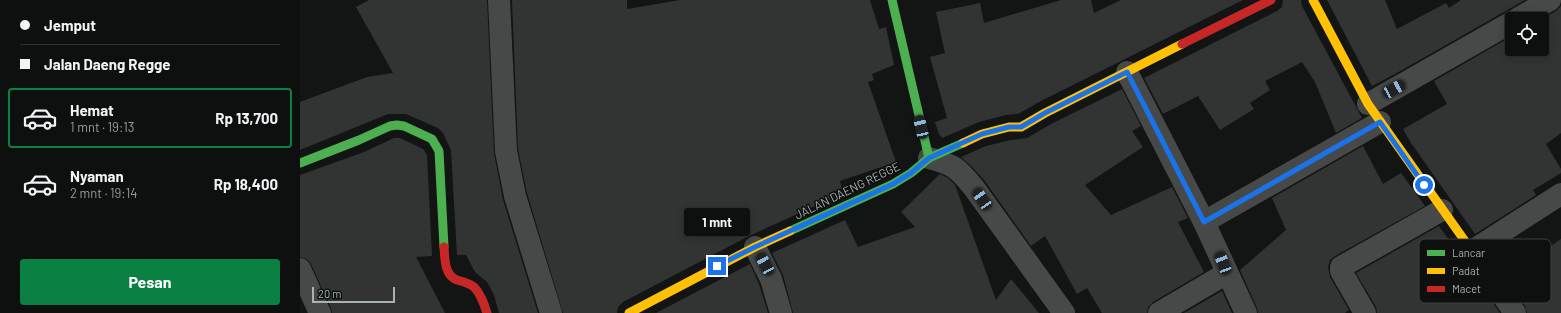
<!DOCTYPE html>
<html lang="id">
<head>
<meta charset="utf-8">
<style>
  :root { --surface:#0e0f0f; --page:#171818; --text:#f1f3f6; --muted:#9b9c9e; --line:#2e2f2f; --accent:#0b8043 }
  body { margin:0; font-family:Barlow,sans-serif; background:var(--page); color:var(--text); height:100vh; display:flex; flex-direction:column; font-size:15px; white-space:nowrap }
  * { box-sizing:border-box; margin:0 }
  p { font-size:13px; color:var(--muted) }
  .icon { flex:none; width:22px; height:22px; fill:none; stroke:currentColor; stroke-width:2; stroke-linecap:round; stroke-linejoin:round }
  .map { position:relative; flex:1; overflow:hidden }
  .panel { display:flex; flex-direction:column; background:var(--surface); width:300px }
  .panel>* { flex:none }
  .top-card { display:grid; align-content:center; height:88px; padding:0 20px; background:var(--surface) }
  .buttons { position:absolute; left:1205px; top:12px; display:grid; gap:8px }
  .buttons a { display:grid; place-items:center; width:44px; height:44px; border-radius:4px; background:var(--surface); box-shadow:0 2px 10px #0003,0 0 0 1px var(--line); font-size:20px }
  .scale { position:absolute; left:12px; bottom:10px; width:83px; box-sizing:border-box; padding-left:4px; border:2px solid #a6b3b0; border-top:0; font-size:11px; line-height:14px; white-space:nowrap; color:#a6b3b0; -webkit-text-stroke:3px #0e0f0f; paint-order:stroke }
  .end { position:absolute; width:18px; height:18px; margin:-9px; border:5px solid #1a73e8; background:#fff; box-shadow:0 0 0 2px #fff }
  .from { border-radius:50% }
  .bubble { position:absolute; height:28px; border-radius:4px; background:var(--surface); box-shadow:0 2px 10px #0003,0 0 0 1px var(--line); font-size:13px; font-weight:700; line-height:28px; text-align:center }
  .car { position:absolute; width:12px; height:24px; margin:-12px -6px; border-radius:5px; box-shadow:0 0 3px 1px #0007; background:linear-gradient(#222 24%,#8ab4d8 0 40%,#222 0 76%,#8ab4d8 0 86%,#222 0) }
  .top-card b { display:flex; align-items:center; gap:14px; height:38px; font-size:15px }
  .top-card b+b { border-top:1px solid var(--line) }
  .top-card i { width:10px; height:10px; background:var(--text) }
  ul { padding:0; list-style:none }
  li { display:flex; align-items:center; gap:12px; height:60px; margin:0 8px 6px; padding:0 12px; border:2px solid transparent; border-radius:4px }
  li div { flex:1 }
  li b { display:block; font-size:15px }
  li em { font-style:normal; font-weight:700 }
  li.current { border-color:var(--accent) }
  li>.icon { width:36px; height:36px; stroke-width:1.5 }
  .primary-button { display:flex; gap:8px; margin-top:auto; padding:8px 20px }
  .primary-button a { flex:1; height:46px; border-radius:4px; background:var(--accent); color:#fff; font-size:16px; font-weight:700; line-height:46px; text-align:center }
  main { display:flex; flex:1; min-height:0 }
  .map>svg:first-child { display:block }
</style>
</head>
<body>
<main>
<section class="panel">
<div class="top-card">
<b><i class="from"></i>Jemput</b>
<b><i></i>Jalan Daeng Regge</b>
</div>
<ul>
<li class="current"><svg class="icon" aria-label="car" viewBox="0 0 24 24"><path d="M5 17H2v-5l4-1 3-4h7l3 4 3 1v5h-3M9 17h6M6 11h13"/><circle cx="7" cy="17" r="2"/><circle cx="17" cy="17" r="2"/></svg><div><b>Hemat</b><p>1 mnt · 19:13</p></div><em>Rp 13,700</em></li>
<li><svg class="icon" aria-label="car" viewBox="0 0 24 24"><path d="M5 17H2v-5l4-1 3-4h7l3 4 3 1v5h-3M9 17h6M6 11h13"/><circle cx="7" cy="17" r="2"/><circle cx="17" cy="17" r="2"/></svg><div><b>Nyaman</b><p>2 mnt · 19:14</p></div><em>Rp 18,400</em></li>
</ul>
<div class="primary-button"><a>Pesan</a></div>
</section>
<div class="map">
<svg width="1261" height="313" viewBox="0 0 1261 313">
  <rect width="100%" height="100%" fill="#131414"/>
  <g fill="#323434">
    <polygon points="69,0 187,0 194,153 203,200 238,313 199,313 194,295 187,282 175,272 166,255 157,255 151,150 143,133 138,128 106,114 88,114 0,150 0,102 67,77 93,73 56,7"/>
    <polygon points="212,0 327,0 327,9 380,0 570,0 579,29 586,27 594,65 572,74 574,80 568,82 596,162 540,181 542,188 532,192 535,197 449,236 323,302 318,307 317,313 263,313 227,193 218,149"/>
    <polygon points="761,0 791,0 794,13 821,0 943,0 739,102 718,114 706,115 679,122 642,138 639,134 635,122 647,118 630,57 645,53 636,12 680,3 684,23"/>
    <polygon points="983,0 1001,0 1002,6 1062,118 1036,133 1015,82 1002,62 965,81 970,90 950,103 954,109 920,130 898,96 863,114 844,78 977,11 982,7"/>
    <polygon points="1027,0 1085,0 1097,29 1146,3 1149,8 1161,0 1225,0 1095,74 1072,86"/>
    <polygon points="1261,6 1261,133 1246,144 1261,169 1261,173 1233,190 1236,195 1175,234 1111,143 1103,129 1147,104 1134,81 1212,36 1212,49 1242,49 1242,19 1256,11"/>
    <polygon points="822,89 841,126 832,131 843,147 785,185 811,215 872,187 888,218 878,222 904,272 853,302 848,307 847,313 802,313 787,288 777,294 745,236 731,246 684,180 672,167 661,157 686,146 711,140 727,138 751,124"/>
    <polygon points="94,138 100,138 123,149 127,155 132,256 116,257 145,313 32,313 31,308 11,264 7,259 0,257 0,175 64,152"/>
    <polygon points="1063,146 1083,184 1101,173 1125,206 1035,256 1030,260 1028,267 1030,277 1049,310 1045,313 958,313 957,308 940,270 986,230 972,198"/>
    <polygon points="640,174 648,178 655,185 696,300 711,279 739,313 493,313 483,275 472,253 545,220 558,247 615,227 601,212"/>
    <polygon points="1139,226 1200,313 1077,313 1076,307 1056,273"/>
    <polygon points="1261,239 1261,313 1227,313 1225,306 1205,277"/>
    <polygon points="450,264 459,284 468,313 356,313"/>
    <polygon points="922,291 932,313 884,313"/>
  </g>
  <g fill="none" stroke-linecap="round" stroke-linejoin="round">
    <g stroke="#464948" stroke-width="22">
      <polyline points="199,0 206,151 215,196 251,313"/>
      <polyline points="1217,19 1250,0"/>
      <polyline points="827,72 904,222 946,313"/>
      <polyline points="1068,104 1212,22"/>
      <path d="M629,158C654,165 657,167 674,188L764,313"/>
      <polyline points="904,222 1080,122"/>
      <polyline points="455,247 471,279 481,313"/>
      <polyline points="0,269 20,313"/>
      <polyline points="859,313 927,273"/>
      <polyline points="1065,313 1041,271 1041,267 1142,210"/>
      <polyline points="1215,313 1172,251 1261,194"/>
    </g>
    <g stroke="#4caf50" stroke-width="9">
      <polyline points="592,0 629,158"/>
      <polyline points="0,163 59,140 90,126 97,125 104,126 132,139 139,151 144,247"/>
      <polyline points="490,231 593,184 611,173 629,158 663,143"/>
    </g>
    <g stroke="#ffc107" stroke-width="9">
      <polyline points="1013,0 1068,104 1172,251"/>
      <polyline points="663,143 682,134 709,127 721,127 745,113 882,44"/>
      <polyline points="329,313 455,247 490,231"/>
    </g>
    <g stroke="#c62828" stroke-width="9">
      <polyline points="882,44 971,0"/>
      <path d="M144,247C145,258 144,275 157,280C164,282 169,283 174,287C181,294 184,304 187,313"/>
    </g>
  </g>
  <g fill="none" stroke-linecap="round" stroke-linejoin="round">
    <polyline stroke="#1a73e8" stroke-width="5" points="417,266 455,247 593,184 611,173 629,158 682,134 709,127 721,127 745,113 827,72 904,222 1080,122 1124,185"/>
  </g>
  <g text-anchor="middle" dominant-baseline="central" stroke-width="3" stroke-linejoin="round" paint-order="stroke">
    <g font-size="12" fill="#a6b3b0" stroke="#0e0f0f">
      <text transform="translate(547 190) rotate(-26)">JALAN DAENG REGGE</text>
    </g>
  </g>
  <rect x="1119" y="239" width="132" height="64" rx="6" fill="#0e0f0f" stroke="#3c403f" stroke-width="1"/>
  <rect x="1127" y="250" width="18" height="6" fill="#4caf50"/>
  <rect x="1127" y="268" width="18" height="6" fill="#ffc107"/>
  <rect x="1127" y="286" width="18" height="6" fill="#c62828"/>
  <g font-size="11" fill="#a6b3b0">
    <text x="1152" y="257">Lancar</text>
    <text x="1152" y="275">Padat</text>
    <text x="1152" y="293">Macet</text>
  </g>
</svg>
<div class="buttons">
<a><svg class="icon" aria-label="locate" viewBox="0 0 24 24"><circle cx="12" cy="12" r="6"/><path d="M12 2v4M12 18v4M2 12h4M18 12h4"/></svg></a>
</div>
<div class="scale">20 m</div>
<i class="end from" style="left:1124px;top:185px"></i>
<i class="end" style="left:417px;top:266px"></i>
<div class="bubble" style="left:384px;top:208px;width:66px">1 mnt</div>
<i class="car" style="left:1094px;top:89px;rotate:61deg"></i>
<i class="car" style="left:621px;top:127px;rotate:347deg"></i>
<i class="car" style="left:682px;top:199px;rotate:326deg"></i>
<i class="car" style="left:923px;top:263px;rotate:339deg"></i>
<i class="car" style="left:465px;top:264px;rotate:331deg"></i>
</div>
</main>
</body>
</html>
